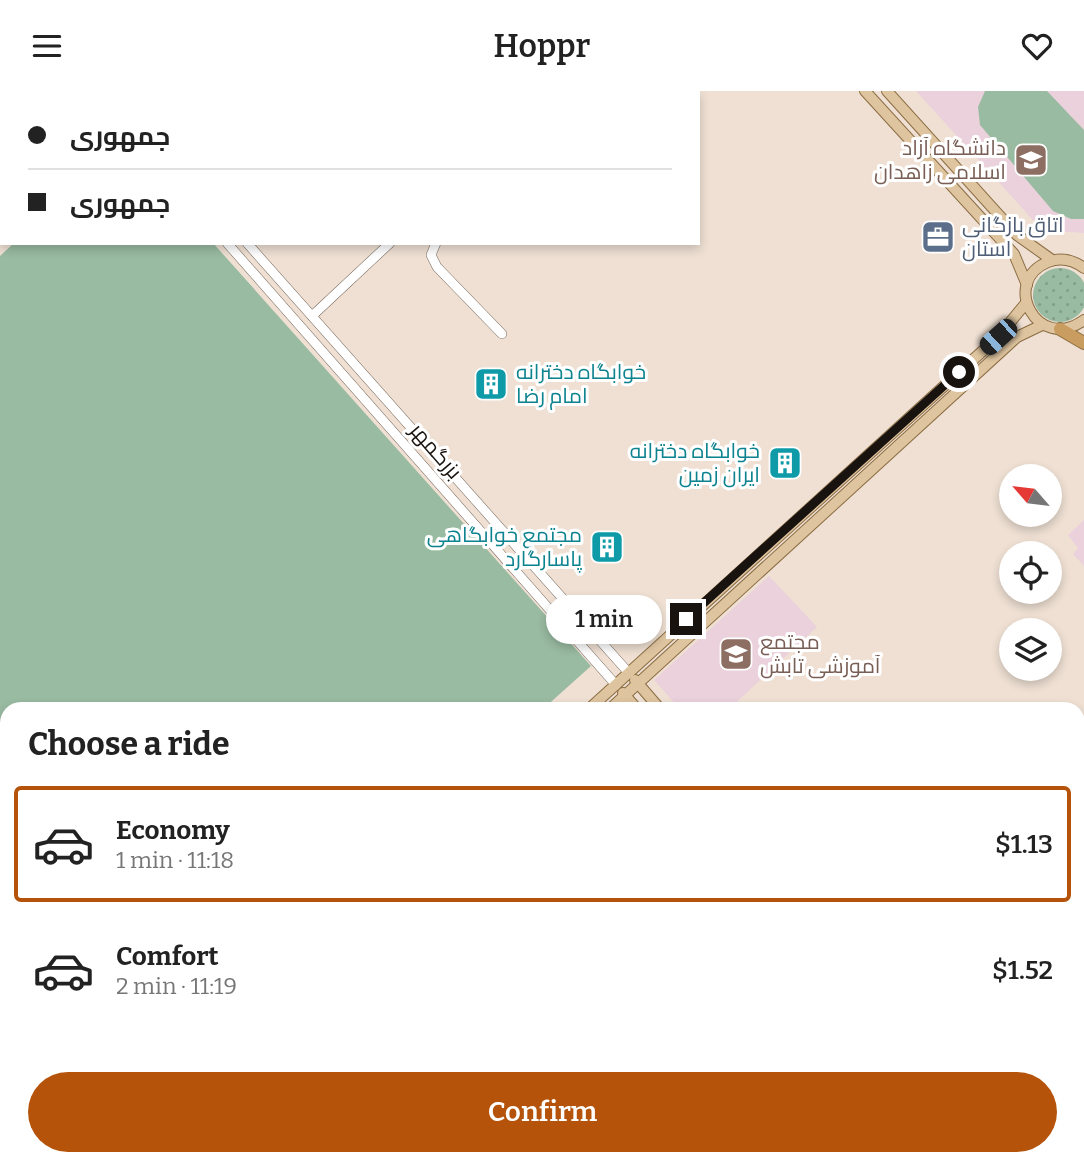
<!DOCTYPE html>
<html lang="en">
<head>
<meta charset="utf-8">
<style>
  :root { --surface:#fff; --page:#f2f2f2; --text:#222; --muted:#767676; --line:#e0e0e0; --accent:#b45309 }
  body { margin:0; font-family:Bitter,Cairo,serif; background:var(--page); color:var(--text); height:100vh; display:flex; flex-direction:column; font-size:26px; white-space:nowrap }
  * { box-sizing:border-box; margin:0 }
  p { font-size:23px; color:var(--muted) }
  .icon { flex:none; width:38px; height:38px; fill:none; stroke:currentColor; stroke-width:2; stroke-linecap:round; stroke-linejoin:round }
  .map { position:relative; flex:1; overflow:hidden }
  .sheet { position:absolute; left:0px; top:611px; width:1085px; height:464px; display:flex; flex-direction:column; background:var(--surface); border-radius:21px 21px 0 0; box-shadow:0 4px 10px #0003 }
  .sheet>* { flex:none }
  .banner { position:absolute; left:0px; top:0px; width:700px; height:154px; box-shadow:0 4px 10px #0003; display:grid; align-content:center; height:154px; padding:0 28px; background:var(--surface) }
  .needle { width:46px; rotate:298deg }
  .buttons { position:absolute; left:999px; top:373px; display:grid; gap:14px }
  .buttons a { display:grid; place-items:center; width:63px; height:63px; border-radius:50%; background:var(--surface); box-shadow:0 4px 10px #0003; font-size:35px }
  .end { position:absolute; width:32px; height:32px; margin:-16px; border:9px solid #19130f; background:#fff; box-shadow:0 0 0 4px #fff }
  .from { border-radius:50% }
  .bubble { position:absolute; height:49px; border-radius:24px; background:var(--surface); box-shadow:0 4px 10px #0003; font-size:23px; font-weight:600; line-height:49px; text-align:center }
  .car { position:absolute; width:21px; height:42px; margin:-21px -10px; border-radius:9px; box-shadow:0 0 5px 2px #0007; background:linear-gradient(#222 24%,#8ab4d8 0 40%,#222 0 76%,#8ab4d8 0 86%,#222 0) }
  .banner b { display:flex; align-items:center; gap:24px; height:66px; font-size:26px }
  .banner b+b { border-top:2px solid var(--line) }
  .banner i { width:18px; height:18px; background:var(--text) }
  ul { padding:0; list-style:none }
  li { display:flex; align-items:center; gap:21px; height:116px; margin:0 14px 10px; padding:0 14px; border:4px solid transparent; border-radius:7px }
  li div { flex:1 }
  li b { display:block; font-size:26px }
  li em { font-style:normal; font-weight:600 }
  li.selected { border-color:var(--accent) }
  li>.icon { width:63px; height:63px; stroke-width:1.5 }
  h2 { padding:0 28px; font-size:32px; line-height:84px }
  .button { display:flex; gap:14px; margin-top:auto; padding:14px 28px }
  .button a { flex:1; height:80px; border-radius:42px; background:var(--accent); color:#fff; font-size:28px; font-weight:600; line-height:80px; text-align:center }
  header { display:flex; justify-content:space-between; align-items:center; height:91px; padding:0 28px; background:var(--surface); font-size:32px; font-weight:600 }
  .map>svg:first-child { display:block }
</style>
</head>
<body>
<header><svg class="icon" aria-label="menu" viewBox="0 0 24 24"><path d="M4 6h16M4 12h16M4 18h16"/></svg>Hoppr<svg class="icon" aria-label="heart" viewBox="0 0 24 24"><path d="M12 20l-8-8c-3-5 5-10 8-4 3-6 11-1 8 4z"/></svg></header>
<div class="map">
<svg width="1084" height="1073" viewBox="0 0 1084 1073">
  <defs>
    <pattern id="grass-dots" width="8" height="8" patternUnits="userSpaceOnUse" patternTransform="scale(1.75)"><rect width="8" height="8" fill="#99bba1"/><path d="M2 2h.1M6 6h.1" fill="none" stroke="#83a089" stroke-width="1.8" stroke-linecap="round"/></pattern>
  </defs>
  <rect width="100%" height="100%" fill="#efe0d3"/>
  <g fill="#ead1db">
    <polygon points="916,0 1084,0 1084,142 1042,139"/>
    <polygon points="1084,429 1084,475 1073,463 1078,457 1068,444"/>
    <polygon points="769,485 817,536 729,618 680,618 654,589"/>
    <polygon points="1078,681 1084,688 1084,725 1078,731"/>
    <polygon points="1078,754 1084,760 1084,805 1078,810"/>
    <polygon points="1078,816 1084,822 1084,1073 1077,1073 1072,1068 1078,1068"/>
  </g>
  <circle fill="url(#grass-dots)" cx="1060" cy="204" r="27"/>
  <g fill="#99bba1">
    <polygon points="985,0 1047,0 1084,39 1084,128 1071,128 1053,120 980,34 978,16"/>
    <polygon points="14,152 213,152 591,575 543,618 7,618 7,1068 38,1068 32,1073 0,1073 0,165"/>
  </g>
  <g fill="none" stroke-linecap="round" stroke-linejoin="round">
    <defs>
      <g id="minor">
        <polyline points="55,0 57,2"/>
        <polyline points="92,0 94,2"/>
        <polyline points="110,0 112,2"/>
        <polyline points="327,0 329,2"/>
        <polyline points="16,2 17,0"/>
        <polyline points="289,2 291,0"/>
        <polyline points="380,2 382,0"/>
        <polyline points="0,11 2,12"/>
        <polyline points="0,34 2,30"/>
        <polyline points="227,152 616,594"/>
        <polyline points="247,152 628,581"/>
        <polyline points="436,152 431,164 437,176 502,243"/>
        <polyline points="312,225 390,152"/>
      </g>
      <g id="major">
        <polyline points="865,0 1014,163 1027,194"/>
        <polyline points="887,0 1017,144 1052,169"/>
        <polyline points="146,2 148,0"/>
        <polyline points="173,2 176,0"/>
        <polyline points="0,117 2,115"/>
        <polyline points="0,138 2,136"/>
        <path d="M1084,177C1073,169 1061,166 1048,171C1000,190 1037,263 1084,229"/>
        <polyline points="635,589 660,618"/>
        <polyline points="623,602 637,618"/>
        <polyline points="589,618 998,246 1026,212"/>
        <polyline points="610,618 1017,246 1042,234"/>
        <polyline points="1040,1068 1045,1073"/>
        <polyline points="1061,1068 1065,1073"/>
        <polyline points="67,1073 73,1068"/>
        <polyline points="89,1073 96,1068"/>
      </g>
      <polyline id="highway" points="1060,238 1084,252"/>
    </defs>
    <use href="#minor" stroke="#76695d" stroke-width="10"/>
    <use href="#major" stroke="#8b6d43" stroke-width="12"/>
    <use href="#highway" stroke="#8b6d43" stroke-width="14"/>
    <use href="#minor" stroke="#fff" stroke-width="9"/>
    <use href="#major" stroke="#dec49f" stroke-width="10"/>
    <use href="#highway" stroke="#c89d5f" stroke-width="12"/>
  </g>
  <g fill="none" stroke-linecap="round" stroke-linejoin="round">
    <polyline stroke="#19130f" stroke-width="9" points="686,528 959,281"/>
  </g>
  <defs>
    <symbol id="university-square" viewBox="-11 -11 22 22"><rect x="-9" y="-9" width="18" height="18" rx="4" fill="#8d6e63" stroke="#fff"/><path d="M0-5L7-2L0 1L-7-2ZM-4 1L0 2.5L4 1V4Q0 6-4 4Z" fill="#fff"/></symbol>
    <symbol id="office-square" viewBox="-11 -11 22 22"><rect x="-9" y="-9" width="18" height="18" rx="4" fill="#5c6f8a" stroke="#fff"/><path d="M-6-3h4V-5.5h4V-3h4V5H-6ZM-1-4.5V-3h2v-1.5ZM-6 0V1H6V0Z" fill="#fff"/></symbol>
    <symbol id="building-square" viewBox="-11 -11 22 22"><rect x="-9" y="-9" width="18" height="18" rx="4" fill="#0f9aa8" stroke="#fff"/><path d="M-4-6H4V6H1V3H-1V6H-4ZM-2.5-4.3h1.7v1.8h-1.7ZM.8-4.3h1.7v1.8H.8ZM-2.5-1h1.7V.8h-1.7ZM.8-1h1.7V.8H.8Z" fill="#fff"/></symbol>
    <symbol id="school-square" viewBox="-11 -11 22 22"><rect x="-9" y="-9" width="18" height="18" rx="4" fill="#8d6e63" stroke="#fff"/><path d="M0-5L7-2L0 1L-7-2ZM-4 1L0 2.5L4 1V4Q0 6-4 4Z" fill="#fff"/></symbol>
  </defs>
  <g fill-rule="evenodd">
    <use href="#university-square" x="1012" y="50" width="38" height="38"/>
    <use href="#office-square" x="919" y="127" width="38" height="38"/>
    <use href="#building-square" x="472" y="274" width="38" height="38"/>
    <use href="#building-square" x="766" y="353" width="38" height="38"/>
    <use href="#building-square" x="588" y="437" width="38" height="38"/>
    <use href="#school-square" x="717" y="544" width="38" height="38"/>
  </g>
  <g text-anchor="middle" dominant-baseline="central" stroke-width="6" stroke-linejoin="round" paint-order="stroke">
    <g font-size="21" fill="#785e54" stroke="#fff" text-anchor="end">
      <text x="1006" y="57">دانشگاه آزاد<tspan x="1006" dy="24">اسلامی زاهدان</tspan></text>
      <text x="760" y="551" text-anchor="start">مجتمع<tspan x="760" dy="24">آموزشی تابش</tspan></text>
    </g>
    <g font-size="21" fill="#4e5e75" stroke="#fff" text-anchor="start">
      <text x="962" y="134">اتاق بازگانی<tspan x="962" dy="24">استان</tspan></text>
    </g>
    <g font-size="21" fill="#0d838f" stroke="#fff" text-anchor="end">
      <text x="516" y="281" text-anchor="start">خوابگاه دخترانه<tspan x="516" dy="24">امام رضا</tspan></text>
      <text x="760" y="360">خوابگاه دخترانه<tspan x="760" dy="24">ایران زمین</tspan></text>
      <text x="582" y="444">مجتمع خوابگاهی<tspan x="582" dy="24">پاسارگارد</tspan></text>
    </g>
    <g font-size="21" fill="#19130f" stroke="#fff">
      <text transform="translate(436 360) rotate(49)">بزرگمهر</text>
    </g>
  </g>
</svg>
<div class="buttons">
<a><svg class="needle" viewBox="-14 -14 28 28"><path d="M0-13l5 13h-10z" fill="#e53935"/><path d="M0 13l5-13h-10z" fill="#767676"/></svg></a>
<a><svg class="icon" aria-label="locate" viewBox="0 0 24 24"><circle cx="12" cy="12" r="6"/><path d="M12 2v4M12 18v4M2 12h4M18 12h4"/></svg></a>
<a><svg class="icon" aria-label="layers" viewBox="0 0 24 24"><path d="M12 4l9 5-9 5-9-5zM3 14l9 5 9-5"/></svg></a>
</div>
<i class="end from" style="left:959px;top:281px"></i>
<i class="end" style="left:686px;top:528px"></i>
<div class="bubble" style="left:546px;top:504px;width:116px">1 min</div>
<i class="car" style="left:998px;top:246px;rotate:228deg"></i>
<div class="banner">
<b><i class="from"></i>جمهوری</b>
<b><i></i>جمهوری</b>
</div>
<section class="sheet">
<h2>Choose a ride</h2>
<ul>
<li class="selected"><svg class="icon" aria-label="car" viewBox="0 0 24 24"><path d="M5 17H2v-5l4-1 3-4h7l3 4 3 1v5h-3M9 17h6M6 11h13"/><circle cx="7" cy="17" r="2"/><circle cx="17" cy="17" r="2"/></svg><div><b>Economy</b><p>1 min · 11:18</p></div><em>$1.13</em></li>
<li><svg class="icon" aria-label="car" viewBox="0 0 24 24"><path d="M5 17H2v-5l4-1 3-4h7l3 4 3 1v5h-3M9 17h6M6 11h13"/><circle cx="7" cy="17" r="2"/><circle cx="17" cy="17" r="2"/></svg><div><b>Comfort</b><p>2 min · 11:19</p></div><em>$1.52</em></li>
</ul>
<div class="button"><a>Confirm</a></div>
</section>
</div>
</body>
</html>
